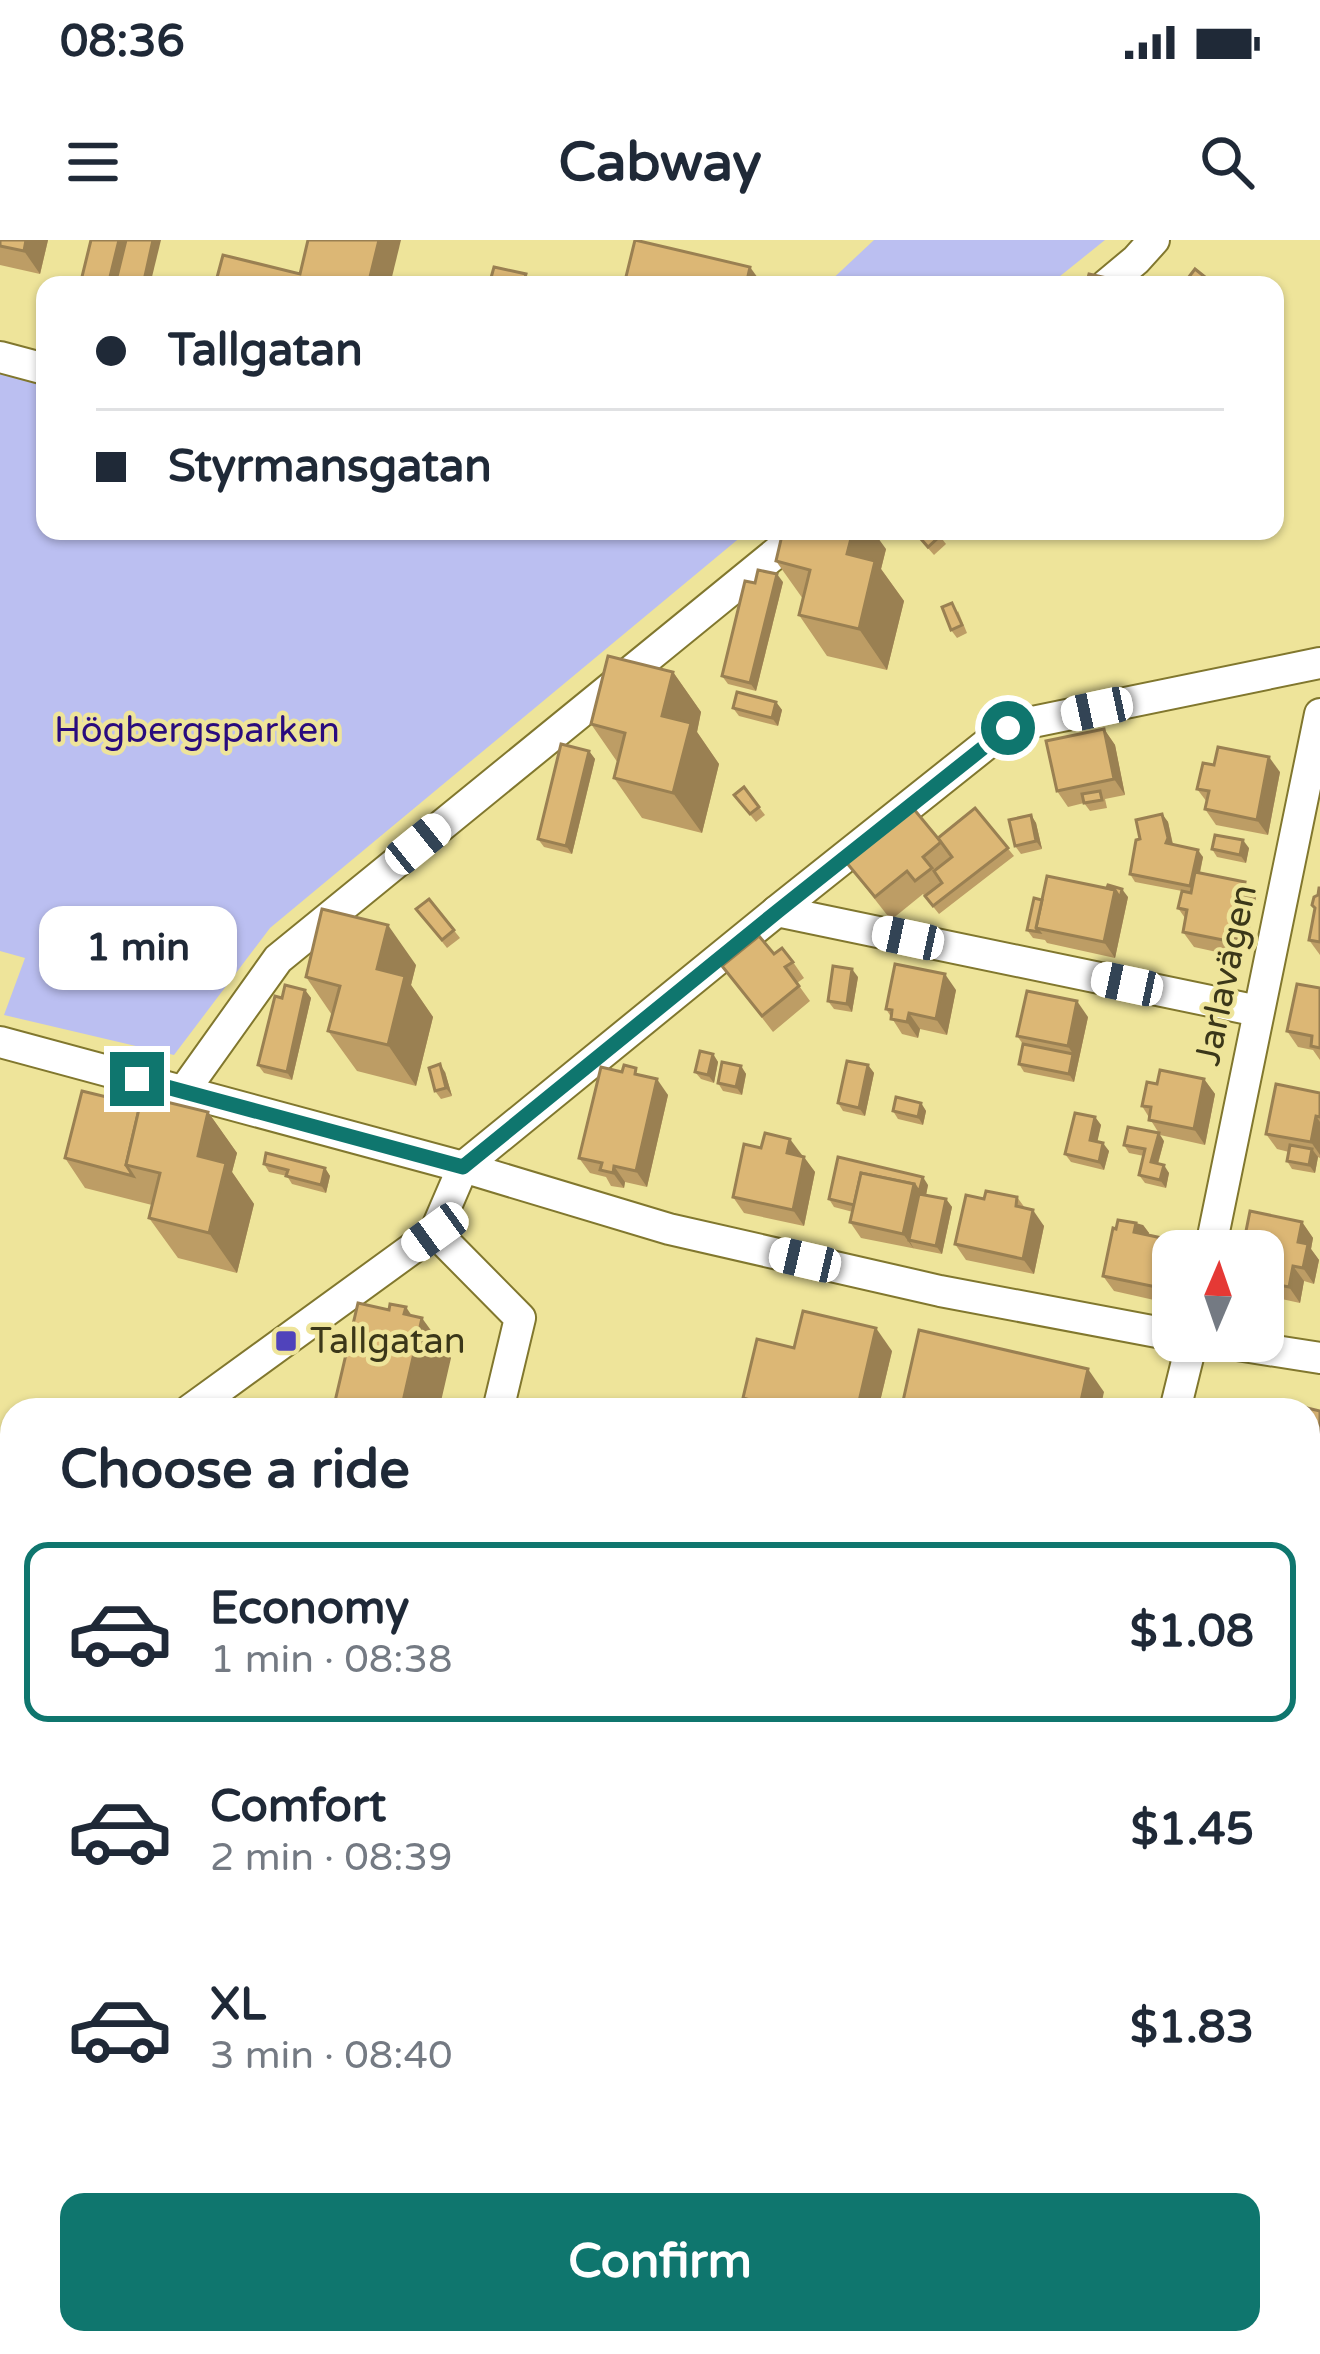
<!DOCTYPE html>
<html lang="en">
<head>
<meta charset="utf-8">
<style>
  :root { --surface:#fff; --page:#f6f6f7; --text:#1f2937; --muted:#747a83; --line:#e0e1e3; --accent:#0f766e }
  body { margin:0; font-family:"Varela Round",sans-serif; background:var(--page); color:var(--text); height:100vh; display:flex; flex-direction:column; font-size:45px; white-space:nowrap }
  * { box-sizing:border-box; margin:0 }
  p { font-size:39px; color:var(--muted) }
  .icon { flex:none; width:66px; height:66px; fill:none; stroke:currentColor; stroke-width:2; stroke-linecap:round; stroke-linejoin:round }
  .map { position:relative; flex:1; overflow:hidden }
  .sheet { position:absolute; left:0px; top:1158px; width:1320px; height:957px; display:flex; flex-direction:column; background:var(--surface); border-radius:36px 36px 0 0; box-shadow:0 3px 9px #0004 }
  .sheet>* { flex:none }
  .hud { position:absolute; left:36px; top:36px; width:1248px; height:264px; border-radius:24px; box-shadow:0 3px 9px #0004; display:grid; align-content:center; height:264px; padding:0 60px; background:var(--surface) }
  .needle { width:78px; rotate:2deg }
  .tools { position:absolute; left:1152px; top:990px; display:grid; gap:24px }
  .tools a { display:grid; place-items:center; width:132px; height:132px; border-radius:24px; background:var(--surface); box-shadow:0 3px 9px #0004; font-size:60px }
  .end { position:absolute; width:54px; height:54px; margin:-27px; border:15px solid #0f766e; background:#fff; box-shadow:0 0 0 6px #fff }
  .from { border-radius:50% }
  .bubble { position:absolute; height:84px; border-radius:24px; background:var(--surface); box-shadow:0 3px 9px #0004; font-size:39px; font-weight:700; line-height:84px; text-align:center }
  .car { position:absolute; width:36px; height:72px; margin:-36px -18px; border-radius:15px; box-shadow:0 0 9px 3px #0007; background:linear-gradient(#fff 24%,#345 0 40%,#fff 0 76%,#345 0 86%,#fff 0) }
  .hud b { display:flex; align-items:center; gap:42px; height:114px; font-size:45px }
  .hud b+b { border-top:3px solid var(--line) }
  .hud i { width:30px; height:30px; background:var(--text) }
  ul { padding:0; list-style:none }
  li { display:flex; align-items:center; gap:36px; height:180px; margin:0 24px 18px; padding:0 36px; border:6px solid transparent; border-radius:24px }
  li div { flex:1 }
  li b { display:block; font-size:45px }
  li em { font-style:normal; font-weight:700 }
  li.on { border-color:var(--accent) }
  li>.icon { width:108px; height:108px; stroke-width:1.5 }
  h2 { padding:0 60px; font-size:54px; line-height:144px }
  .primary-button { display:flex; gap:24px; margin-top:auto; padding:24px 60px }
  .primary-button a { flex:1; height:138px; border-radius:24px; background:var(--accent); color:#fff; font-size:48px; font-weight:700; line-height:138px; text-align:center }
  .status { display:flex; justify-content:space-between; align-items:center; height:84px; padding:0 60px; background:var(--surface); direction:ltr }
  .status svg { height:33px; fill:currentColor }
  header { display:flex; justify-content:space-between; align-items:center; height:156px; padding:0 60px; background:var(--surface); font-size:54px; font-weight:700 }
  .map>svg:first-child { display:block }
</style>
</head>
<body>
<div class="status"><b>08:36</b><svg viewBox="0 0 49 12"><path d="M0 12V9h3v3zM5 12V6h3v6zM10 12V3h3v9zM15 12V0h3v12zM26 1h20v11H26zM47 4h2v5h-2z"/></svg></div>
<header><svg class="icon" aria-label="menu" viewBox="0 0 24 24"><path d="M4 6h16M4 12h16M4 18h16"/></svg>Cabway<svg class="icon" aria-label="search" viewBox="0 0 24 24"><circle cx="10" cy="10" r="6"/><path d="M15 15l6 6"/></svg></header>
<div class="map">
<svg width="1320" height="2114" viewBox="0 0 1320 2114">
  <rect width="100%" height="100%" fill="#eee49a"/>
  <g fill="#bbbff1">
    <polygon points="874,0 1105,0 1049,45 826,45"/>
    <polygon points="0,127 45,139 45,291 748,291 270,688 174,815 4,775 25,718 0,711"/>
    <polygon points="96,2103 285,2103 283,2114 94,2114"/>
    <polygon points="310,2103 371,2103 417,2114 323,2114"/>
    <polygon points="456,2103 486,2103 534,2114 454,2114"/>
    <polygon points="726,2103 832,2103 878,2114 724,2114"/>
  </g>
  <g fill="none" stroke-linecap="round" stroke-linejoin="round">
    <defs>
      <g id="minor">
        <polyline points="1106,45 1136,20 1154,0"/>
        <polyline points="0,117 45,129"/>
        <polyline points="777,671 1258,771"/>
        <polyline points="0,802 463,927 669,989 940,1051 1173,1095"/>
        <polyline points="183,852 278,719 803,291"/>
        <polyline points="435,992 520,1078 498,1170"/>
        <polyline points="1210,1011 1320,474"/>
        <polyline points="1212,1101 1320,1118"/>
        <polyline points="190,1170 435,992 463,927 777,671 1008,487 1320,423"/>
        <polyline points="1175,1170 1192,1101"/>
        <polyline points="0,1476 12,1424"/>
        <polyline points="692,2114 695,2103"/>
      </g>
      <g id="tertiary">
        <polyline points="0,1607 12,1612"/>
        <polyline points="0,1671 12,1672"/>
        <polyline points="1264,2103 1280,2114"/>
      </g>
    </defs>
    <use href="#minor" stroke="#81772e" stroke-width="34"/>
    <use href="#tertiary" stroke="#81772e" stroke-width="44"/>
    <g stroke="#b2aa6f" stroke-width="6" stroke-dasharray="9 9" stroke-linecap="butt">
      <polyline points="1308,1907 1320,1904"/>
      <polyline points="1308,2040 1320,2048"/>
      <polyline points="950,2103 953,2114"/>
      <polyline points="1193,2103 1209,2114"/>
      <polyline points="8,2114 9,2111 19,2111 21,2103"/>
      <polyline points="84,2114 87,2103"/>
    </g>
    <use href="#minor" stroke="#fff" stroke-width="30"/>
    <use href="#tertiary" stroke="#fff" stroke-width="39"/>
  </g>
  <g fill="#bd9d65">
    <polygon points="0,0 48,0 40,34 0,25"/>
    <polygon points="913,291 936,291 946,304 934,315"/>
    <polygon points="886,309 881,329 904,361 887,430 827,416 799,375 803,359 776,321"/>
    <polygon points="783,342 756,451 728,444 722,436 755,343"/>
    <polygon points="958,371 967,393 957,398 951,390"/>
    <polygon points="673,432 701,472 697,492 719,524 702,593 642,578 614,538 618,523 591,484"/>
    <polygon points="776,462 782,470 778,486 739,476 733,468"/>
    <polygon points="1104,489 1115,505 1125,555 1105,559 1107,568 1090,571 1084,563 1068,567 1057,551"/>
    <polygon points="589,511 595,519 572,614 544,607 538,599"/>
    <polygon points="1280,532 1268,595 1216,585 1205,569 1207,562 1197,549"/>
    <polygon points="744,547 765,575 756,582 734,555"/>
    <polygon points="975,568 1014,616 939,674 923,654 891,680 841,616 938,598"/>
    <polygon points="1162,574 1168,582 1173,604 1203,617 1200,633 1245,642 1256,657 1244,718 1194,707 1183,692 1185,678 1178,668 1182,651 1135,642 1130,634 1140,599"/>
    <polygon points="1031,575 1036,583 1042,609 1021,614 1015,606"/>
    <polygon points="1249,608 1246,623 1217,617 1212,609"/>
    <polygon points="1071,641 1128,657 1115,718 1047,703 1045,700 1033,698 1027,690 1042,660"/>
    <polygon points="1320,648 1320,715 1309,700"/>
    <polygon points="429,659 460,698 447,708 416,669"/>
    <polygon points="774,714 793,722 804,738 797,743 810,761 773,792 722,726"/>
    <polygon points="416,725 411,745 433,777 416,846 357,831 328,791 332,775 306,737"/>
    <polygon points="858,737 852,772 834,769 828,761"/>
    <polygon points="1320,748 1320,820 1313,810 1298,807 1287,791"/>
    <polygon points="305,750 311,758 292,840 264,833 258,825 282,758"/>
    <polygon points="956,750 947,795 920,789 918,798 902,794 886,769"/>
    <polygon points="1088,777 1074,842 1024,832 1019,824 1023,804 1017,796"/>
    <polygon points="713,814 718,822 714,843 701,839 695,832"/>
    <polygon points="868,825 874,833 865,876 843,871 838,863"/>
    <polygon points="741,826 746,834 742,855 723,851 718,843"/>
    <polygon points="445,832 452,856 441,859 435,851"/>
    <polygon points="642,836 668,855 647,947 625,942 624,948 611,946 606,937 590,933 579,918"/>
    <polygon points="1204,839 1215,854 1205,905 1160,895 1142,866 1157,844"/>
    <polygon points="1320,853 1320,918 1318,917 1315,933 1292,929 1287,921 1289,912 1277,909 1266,894"/>
    <polygon points="921,863 926,871 923,885 898,879 893,871"/>
    <polygon points="140,865 208,872 237,913 232,932 254,964 237,1033 178,1018 149,978 152,965 85,948 65,918"/>
    <polygon points="1095,877 1101,885 1097,901 1109,911 1104,930 1071,922 1065,914"/>
    <polygon points="1164,901 1158,924 1169,933 1166,948 1145,943 1139,935 1144,916 1129,913 1124,905"/>
    <polygon points="802,915 815,932 804,986 744,973 733,957"/>
    <polygon points="264,924 325,928 330,936 326,953 292,944 287,936 269,932"/>
    <polygon points="928,945 926,955 946,959 952,967 942,1014 861,998 850,982 853,972 834,967 829,959"/>
    <polygon points="1017,957 1025,968 1044,986 1034,1034 966,1020 955,1004 984,959"/>
    <polygon points="1302,982 1313,998 1311,1009 1319,1020 1314,1044 1304,1041 1300,1063 1263,1055 1263,1011"/>
    <polygon points="1143,985 1149,993 1148,995 1171,1000 1179,1011 1173,1011 1172,1064 1114,1051 1103,1036"/>
    <polygon points="794,1108 892,1111 878,1170 751,1170 743,1158"/>
    <polygon points="1308,1170 1320,1171 1320,1231 1308,1228"/>
    <polygon points="1308,1344 1320,1382 1320,1386 1308,1390"/>
    <polygon points="1308,1684 1320,1686 1320,1726 1308,1724"/>
    <polygon points="0,1689 12,1692 12,1782 6,1780 2,1787 0,1787"/>
    <polygon points="0,1860 12,1863 12,1979 3,2018 12,2030 0,2079"/>
    <polygon points="364,2103 456,2103 454,2114 410,2112 410,2114 392,2114 389,2107 386,2107 382,2114 379,2114 368,2109"/>
    <polygon points="486,2103 652,2103 649,2114 521,2114 520,2111"/>
    <polygon points="819,2103 923,2103 848,2107 839,2105 834,2112 822,2107"/>
  </g>
  <g fill="#9a8052">
    <polygon points="26,0 48,0 40,34 24,11"/>
    <polygon points="119,0 134,0 123,45 108,45"/>
    <polygon points="153,0 161,0 150,45 143,45"/>
    <polygon points="379,0 401,0 390,45 368,45"/>
    <polygon points="750,27 763,45 746,45"/>
    <polygon points="853,291 873,291 886,309 881,329 904,361 887,430 859,389 847,314"/>
    <polygon points="777,334 783,342 756,451 750,443"/>
    <polygon points="673,432 701,472 697,492 719,524 702,593 673,553 662,476"/>
    <polygon points="776,462 782,470 778,486 772,478"/>
    <polygon points="1104,489 1115,505 1125,555 1114,539"/>
    <polygon points="589,511 595,519 572,614 566,606"/>
    <polygon points="1269,517 1280,532 1268,595 1257,580"/>
    <polygon points="1162,574 1168,582 1173,606 1166,603"/>
    <polygon points="1031,575 1036,583 1042,609 1036,601"/>
    <polygon points="1243,600 1249,608 1246,623 1240,615"/>
    <polygon points="1198,610 1203,617 1195,654 1190,646"/>
    <polygon points="1245,642 1256,657 1244,718 1233,702"/>
    <polygon points="1122,649 1128,657 1115,718 1104,702 1115,650"/>
    <polygon points="388,685 416,725 411,745 433,777 416,846 388,805 377,729"/>
    <polygon points="852,729 858,737 852,772 847,764"/>
    <polygon points="945,734 956,750 947,795 936,779"/>
    <polygon points="305,750 311,758 292,840 287,832"/>
    <polygon points="1077,761 1088,777 1074,842 1069,834 1073,814 1068,806"/>
    <polygon points="909,773 920,789 918,798 907,782"/>
    <polygon points="713,814 718,822 714,843 708,835"/>
    <polygon points="440,824 445,832 452,856 446,848"/>
    <polygon points="868,825 874,833 865,876 859,868"/>
    <polygon points="741,826 746,834 742,855 736,847"/>
    <polygon points="657,839 668,855 647,947 636,931"/>
    <polygon points="1204,839 1215,854 1205,905 1194,889"/>
    <polygon points="921,863 926,871 923,885 918,877"/>
    <polygon points="208,872 237,913 232,932 254,964 237,1033 209,993 198,916"/>
    <polygon points="1316,876 1320,882 1320,915 1311,902"/>
    <polygon points="1095,877 1101,885 1096,908 1090,900"/>
    <polygon points="1159,893 1164,901 1156,930 1151,922"/>
    <polygon points="790,899 802,915 798,929 787,913"/>
    <polygon points="1103,903 1109,911 1104,930 1099,922"/>
    <polygon points="1312,909 1318,917 1315,933 1309,925"/>
    <polygon points="804,917 815,932 804,986 793,970"/>
    <polygon points="1164,925 1169,933 1166,948 1160,940"/>
    <polygon points="614,926 625,942 624,948 613,933"/>
    <polygon points="325,928 330,936 326,953 321,945"/>
    <polygon points="923,937 928,945 925,960 909,1000 914,1009 903,994 914,944"/>
    <polygon points="946,959 952,967 942,1014 936,1006"/>
    <polygon points="1033,970 1044,986 1034,1034 1023,1019"/>
    <polygon points="1302,982 1313,998 1311,1009 1319,1020 1314,1044 1303,1028 1298,1002"/>
    <polygon points="1136,983 1143,985 1149,993 1145,1008 1134,992"/>
    <polygon points="1171,1000 1179,1011 1173,1011 1172,1064 1161,1048"/>
    <polygon points="1293,1026 1304,1041 1300,1063 1289,1047"/>
    <polygon points="406,1067 420,1088 422,1078 451,1118 439,1170 401,1170"/>
    <polygon points="876,1088 892,1111 878,1170 857,1170"/>
    <polygon points="1088,1129 1104,1152 1100,1170 1079,1170"/>
    <polygon points="1308,1344 1320,1382 1320,1384 1310,1370 1308,1363"/>
    <polygon points="0,1772 6,1780 2,1787 0,1785"/>
    <polygon points="0,1811 7,1821 0,1852"/>
    <polygon points="1,1863 12,1879 12,1953 0,1936"/>
    <polygon points="0,1951 12,1968 12,1979 3,2018 12,2030 0,2079"/>
    <polygon points="378,2103 383,2103 386,2107 382,2114 376,2107"/>
    <polygon points="439,2103 456,2103 454,2114 446,2114"/>
    <polygon points="617,2103 652,2103 649,2114 624,2114"/>
    <polygon points="830,2103 837,2103 839,2105 834,2112"/>
    <polygon points="904,2103 923,2103 931,2114 902,2114"/>
  </g>
  <g fill="#dcb775" stroke="#9a8052" stroke-width="3">
    <polygon points="0,0 26,0 24,11 0,6"/>
    <polygon points="91,0 119,0 108,45 80,45"/>
    <polygon points="126,0 153,0 143,45 115,45"/>
    <polygon points="308,0 379,0 368,45 215,45 223,15 300,34"/>
    <polygon points="635,0 750,27 746,45 624,45"/>
    <polygon points="494,27 526,34 523,45 489,45"/>
    <polygon points="1195,29 1215,45 1189,45 1185,42"/>
    <polygon points="1089,34 1138,45 1086,45"/>
    <polygon points="783,291 853,291 847,314 875,321 859,389 799,375 810,330 776,321"/>
    <polygon points="914,291 936,291 940,296 928,307"/>
    <polygon points="758,330 777,334 750,443 722,436 745,341 755,343"/>
    <polygon points="952,363 962,385 951,390 942,367"/>
    <polygon points="608,416 673,432 662,476 691,483 673,553 614,538 625,493 591,484"/>
    <polygon points="737,452 776,462 772,478 733,468"/>
    <polygon points="1104,489 1114,539 1057,551 1046,501"/>
    <polygon points="561,504 589,511 566,606 538,599"/>
    <polygon points="1218,507 1269,517 1257,580 1205,569 1209,551 1197,549 1203,523 1214,525"/>
    <polygon points="744,547 759,567 750,574 734,555"/>
    <polygon points="1100,551 1102,560 1084,563 1082,554"/>
    <polygon points="908,562 941,602 923,617 932,628 915,641 907,631 875,657 841,616"/>
    <polygon points="975,568 1008,608 933,666 925,656 942,643 934,631 952,617 938,598"/>
    <polygon points="1162,574 1168,598 1166,603 1198,610 1190,646 1130,634 1136,600 1140,599 1136,580"/>
    <polygon points="1031,575 1036,601 1015,606 1009,580"/>
    <polygon points="1215,595 1243,600 1240,615 1212,609"/>
    <polygon points="1195,632 1245,642 1233,702 1183,692 1187,670 1178,668 1182,651 1191,653"/>
    <polygon points="1047,636 1115,650 1104,702 1036,688"/>
    <polygon points="1108,645 1122,649 1120,658 1115,650 1107,648"/>
    <polygon points="1319,648 1320,648 1320,702 1309,700 1315,668 1312,665 1314,657 1318,655"/>
    <polygon points="1034,658 1042,660 1036,688 1039,692 1027,690"/>
    <polygon points="429,659 454,690 442,700 416,669"/>
    <polygon points="322,669 388,685 377,729 405,736 388,805 328,791 340,746 306,737"/>
    <polygon points="759,696 774,714 782,708 793,722 785,727 799,746 762,776 722,726"/>
    <polygon points="895,724 945,734 936,779 909,773 907,782 891,779 892,770 886,769"/>
    <polygon points="833,726 852,729 847,764 828,761"/>
    <polygon points="1297,744 1320,748 1320,808 1311,806 1312,796 1287,791"/>
    <polygon points="285,745 305,750 287,832 258,825 275,756 282,758"/>
    <polygon points="1027,751 1077,761 1068,806 1017,796"/>
    <polygon points="1023,804 1073,814 1069,834 1019,824"/>
    <polygon points="700,811 713,814 708,835 695,832"/>
    <polygon points="847,821 868,825 859,868 838,863"/>
    <polygon points="722,822 741,826 736,847 718,843"/>
    <polygon points="440,824 446,848 435,851 429,828"/>
    <polygon points="624,825 636,828 635,834 657,839 636,931 614,926 613,933 600,930 602,923 579,918 601,827 622,832"/>
    <polygon points="1160,830 1204,839 1194,889 1149,880 1151,867 1142,866 1147,842 1157,844"/>
    <polygon points="1276,844 1320,853 1320,877 1316,876 1311,902 1266,894"/>
    <polygon points="82,851 140,865 126,925 133,936 65,918"/>
    <polygon points="142,856 208,872 198,916 226,923 209,993 149,978 160,933 126,925"/>
    <polygon points="896,857 921,863 918,877 893,871"/>
    <polygon points="1075,873 1095,877 1090,900 1103,903 1099,922 1065,914"/>
    <polygon points="1128,887 1159,893 1151,922 1164,925 1160,940 1139,935 1145,909 1124,905"/>
    <polygon points="765,893 790,899 787,913 804,917 793,970 733,957 744,904 761,908"/>
    <polygon points="1290,905 1312,909 1309,925 1287,921"/>
    <polygon points="266,913 325,928 321,945 286,936 288,930 264,924"/>
    <polygon points="838,917 923,937 919,952 914,944 861,933 854,965 829,959"/>
    <polygon points="861,933 914,944 903,994 850,982"/>
    <polygon points="986,951 1017,957 1016,966 1033,970 1023,1019 955,1004 966,955 984,959"/>
    <polygon points="919,954 946,959 936,1006 909,1000"/>
    <polygon points="1250,971 1302,982 1298,1002 1308,1004 1303,1028 1293,1026 1289,1047 1263,1042 1263,1011 1242,1011"/>
    <polygon points="1118,980 1136,983 1134,992 1171,1000 1161,1048 1103,1036 1113,988 1116,989"/>
    <polygon points="358,1063 389,1070 390,1064 406,1067 404,1074 422,1078 401,1170 333,1170"/>
    <polygon points="803,1071 876,1088 857,1170 787,1170 743,1158 757,1099 794,1108"/>
    <polygon points="919,1090 1088,1129 1079,1170 901,1170"/>
    <polygon points="1282,1162 1320,1171 1320,1218 1308,1215 1308,1170 1280,1170"/>
    <polygon points="12,1518 12,1543 6,1542"/>
    <polygon points="1308,1684 1320,1686 1320,1720 1308,1717"/>
    <polygon points="0,1689 12,1692 12,1748 0,1745"/>
    <polygon points="0,1860 12,1863 12,1879 0,1863"/>
    <polygon points="389,2103 399,2103 405,2104 400,2113 389,2110"/>
    <polygon points="849,2103 904,2103 902,2114 847,2114"/>
    <polygon points="520,2104 536,2108 535,2114 521,2113"/>
  </g>
  <g fill="none" stroke-linecap="round" stroke-linejoin="round">
    <polyline stroke="#0f766e" stroke-width="15" points="137,839 463,927 778,671 1008,488"/>
  </g>
  <rect fill="#5043bb" stroke="#eee49a" stroke-width="4.5" x="274" y="1089" width="24" height="24" rx="6"/>
  <g text-anchor="middle" dominant-baseline="central" stroke-width="9" stroke-linejoin="round" paint-order="stroke">
    <g font-size="36" fill="#290b7e" stroke="#eee49a">
      <text x="197" y="490">Högbergsparken</text>
    </g>
    <g font-size="36" fill="#3b3719" stroke="#eee49a">
      <text transform="translate(1226 735) rotate(-78)">Jarlavägen</text>
    </g>
    <g font-size="36" fill="#3b3719" stroke="#eee49a" text-anchor="start">
      <text x="310" y="1101">Tallgatan</text>
    </g>
  </g>
</svg>
<div class="tools">
<a><svg class="needle" viewBox="-14 -14 28 28"><path d="M0-13l5 13h-10z" fill="#e53935"/><path d="M0 13l5-13h-10z" fill="#747a83"/></svg></a>
</div>
<i class="end from" style="left:1008px;top:488px"></i>
<i class="end" style="left:137px;top:839px"></i>
<div class="bubble" style="left:39px;top:666px;width:198px">1 min</div>
<i class="car" style="left:1097px;top:469px;rotate:258deg"></i>
<i class="car" style="left:418px;top:604px;rotate:51deg"></i>
<i class="car" style="left:908px;top:698px;rotate:282deg"></i>
<i class="car" style="left:1127px;top:744px;rotate:282deg"></i>
<i class="car" style="left:435px;top:992px;rotate:234deg"></i>
<i class="car" style="left:805px;top:1020px;rotate:283deg"></i>
<div class="hud">
<b><i class="from"></i>Tallgatan</b>
<b><i></i>Styrmansgatan</b>
</div>
<section class="sheet">
<h2>Choose a ride</h2>
<ul>
<li class="on"><svg class="icon" aria-label="car" viewBox="0 0 24 24"><path d="M5 17H2v-5l4-1 3-4h7l3 4 3 1v5h-3M9 17h6M6 11h13"/><circle cx="7" cy="17" r="2"/><circle cx="17" cy="17" r="2"/></svg><div><b>Economy</b><p>1 min · 08:38</p></div><em>$1.08</em></li>
<li><svg class="icon" aria-label="car" viewBox="0 0 24 24"><path d="M5 17H2v-5l4-1 3-4h7l3 4 3 1v5h-3M9 17h6M6 11h13"/><circle cx="7" cy="17" r="2"/><circle cx="17" cy="17" r="2"/></svg><div><b>Comfort</b><p>2 min · 08:39</p></div><em>$1.45</em></li>
<li><svg class="icon" aria-label="car" viewBox="0 0 24 24"><path d="M5 17H2v-5l4-1 3-4h7l3 4 3 1v5h-3M9 17h6M6 11h13"/><circle cx="7" cy="17" r="2"/><circle cx="17" cy="17" r="2"/></svg><div><b>XL</b><p>3 min · 08:40</p></div><em>$1.83</em></li>
</ul>
<div class="primary-button"><a>Confirm</a></div>
</section>
</div>
</body>
</html>
